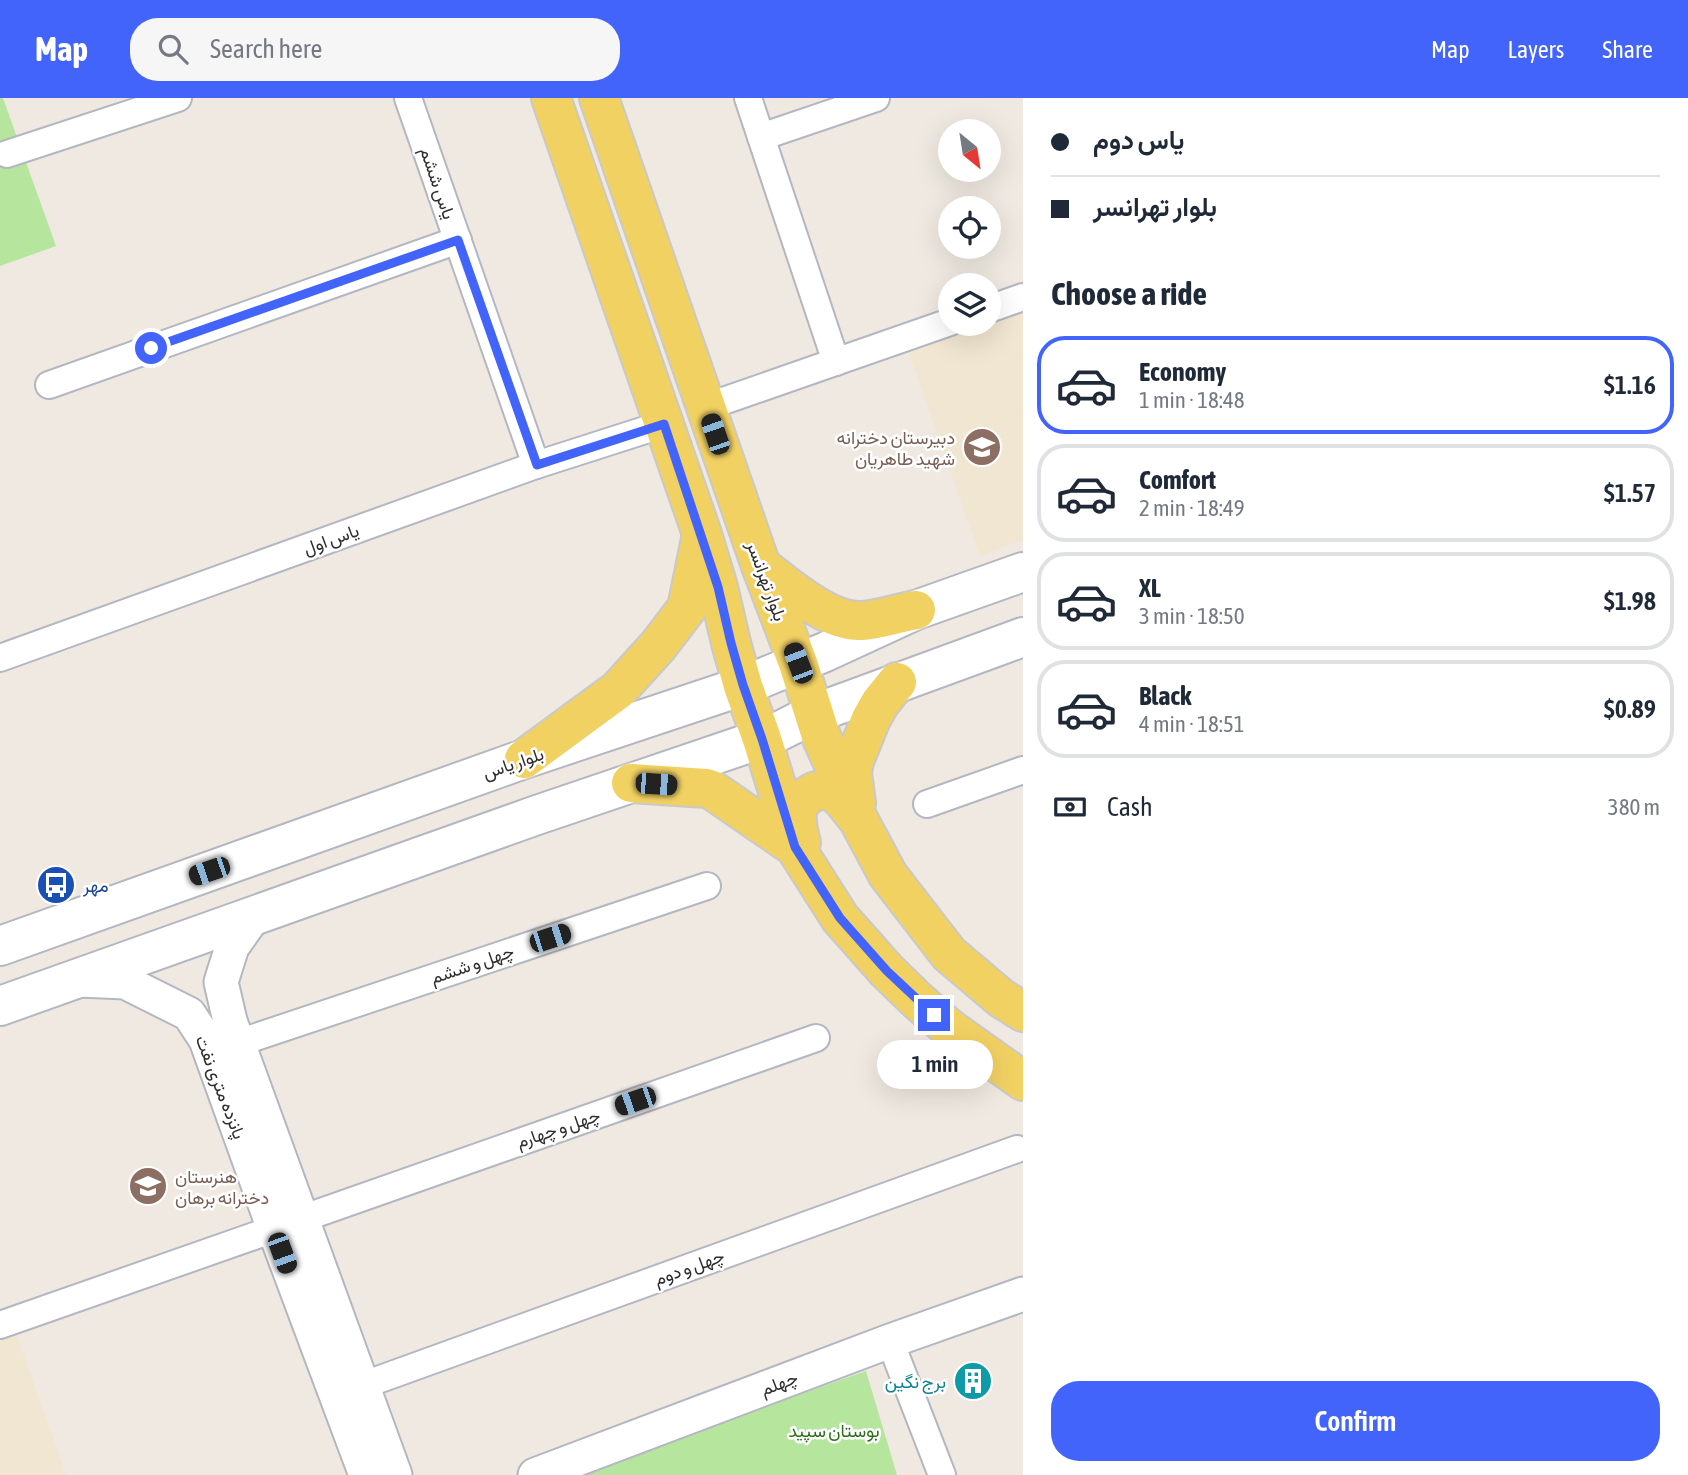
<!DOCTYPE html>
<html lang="en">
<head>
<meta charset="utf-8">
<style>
  :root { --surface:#fff; --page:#f6f6f7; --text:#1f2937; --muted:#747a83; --line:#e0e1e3; --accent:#4264fb }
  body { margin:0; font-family:"Asap Condensed",Vazirmatn,sans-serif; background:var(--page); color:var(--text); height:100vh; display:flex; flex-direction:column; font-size:26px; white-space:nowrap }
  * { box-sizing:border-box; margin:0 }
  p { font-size:23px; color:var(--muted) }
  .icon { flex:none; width:38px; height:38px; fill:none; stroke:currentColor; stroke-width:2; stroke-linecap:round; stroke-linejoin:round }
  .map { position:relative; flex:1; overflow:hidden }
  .drawer { display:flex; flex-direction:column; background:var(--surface); width:665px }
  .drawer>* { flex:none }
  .banner { display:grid; align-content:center; height:154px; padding:0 28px; background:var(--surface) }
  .needle { width:46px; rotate:150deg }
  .buttons { position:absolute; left:938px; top:21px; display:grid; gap:14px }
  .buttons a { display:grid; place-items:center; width:63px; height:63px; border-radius:50%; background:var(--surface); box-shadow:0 7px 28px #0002; font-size:35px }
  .end { position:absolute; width:32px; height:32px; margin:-16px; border:9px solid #4264fb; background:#fff; box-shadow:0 0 0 4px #fff }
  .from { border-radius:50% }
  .bubble { position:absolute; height:49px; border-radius:24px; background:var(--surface); box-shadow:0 7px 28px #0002; font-size:23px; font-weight:600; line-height:49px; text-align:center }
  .car { position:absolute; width:21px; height:42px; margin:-21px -10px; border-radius:9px; box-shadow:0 0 5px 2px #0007; background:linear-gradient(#222 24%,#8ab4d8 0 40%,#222 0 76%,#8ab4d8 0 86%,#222 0) }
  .banner b { display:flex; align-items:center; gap:24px; height:66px; font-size:26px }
  .banner b+b { border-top:2px solid var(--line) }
  .banner i { width:18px; height:18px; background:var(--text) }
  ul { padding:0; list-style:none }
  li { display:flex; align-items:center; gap:21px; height:98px; margin:0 14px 10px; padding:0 14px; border:4px solid var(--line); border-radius:28px }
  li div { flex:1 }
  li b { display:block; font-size:26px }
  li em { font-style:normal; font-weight:600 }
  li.selected { border-color:var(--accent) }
  li>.icon { width:63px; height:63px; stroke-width:1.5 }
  h2 { padding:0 28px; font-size:32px; line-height:84px }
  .pay { display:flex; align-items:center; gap:18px; height:77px; padding:0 28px; font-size:26px }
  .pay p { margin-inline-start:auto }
  .cta { display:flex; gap:14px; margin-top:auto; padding:14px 28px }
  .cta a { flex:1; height:80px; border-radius:28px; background:var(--accent); color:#fff; font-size:28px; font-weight:600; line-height:80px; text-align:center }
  header { display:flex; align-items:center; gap:42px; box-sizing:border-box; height:98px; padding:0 35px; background:var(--accent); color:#fff }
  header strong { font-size:33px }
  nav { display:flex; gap:38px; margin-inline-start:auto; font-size:24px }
  .search { width:490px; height:63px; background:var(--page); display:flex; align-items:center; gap:18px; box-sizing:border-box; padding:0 24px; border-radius:28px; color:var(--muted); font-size:26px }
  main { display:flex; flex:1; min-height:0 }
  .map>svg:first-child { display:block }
</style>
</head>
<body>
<header>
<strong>Map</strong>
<div class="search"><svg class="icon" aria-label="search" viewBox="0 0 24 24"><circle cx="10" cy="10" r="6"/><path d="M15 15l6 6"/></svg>Search here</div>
<nav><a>Map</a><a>Layers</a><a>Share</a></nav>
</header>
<main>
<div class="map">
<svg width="1023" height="1377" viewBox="0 0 1023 1377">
  <rect width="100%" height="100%" fill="#efe9e1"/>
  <g fill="#f0e6d1">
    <polygon points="1023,214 1023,442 980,458 909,255"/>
    <polygon points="16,1235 66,1377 0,1377 0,1241"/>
  </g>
  <g fill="#b6e59e">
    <polygon points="0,0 3,0 56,148 0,168"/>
    <polygon points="866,1273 897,1377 569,1377"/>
  </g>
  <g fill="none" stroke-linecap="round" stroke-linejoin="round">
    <defs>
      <g id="minor">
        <polyline points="408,0 536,367"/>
        <polyline points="748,0 836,264"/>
        <polyline points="761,39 876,0"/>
        <polyline points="7,56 178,0"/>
        <polyline points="989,211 1023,199"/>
        <polyline points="49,287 458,142"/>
        <polyline points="706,309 950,224"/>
        <polyline points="0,560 536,367 664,326"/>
        <polyline points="927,706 1023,672"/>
        <polyline points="238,945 707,788"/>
        <polyline points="301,1121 816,940"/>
        <polyline points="0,1227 274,1131"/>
        <polyline points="890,1243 942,1377"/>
        <polyline points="361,1288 1017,1051"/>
      </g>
      <g id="tertiary">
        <polyline points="254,818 232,849 221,884 230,923 395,1377"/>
        <polyline points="79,882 125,884 189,916 206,942 274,1131 366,1377"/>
        <polyline points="535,1377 890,1243 1023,1196"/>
      </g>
      <g id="secondary">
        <polyline points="0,848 524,661 743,588 825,554 916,512 1023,474"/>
        <polyline points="0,908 537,717 770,638 813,616 1023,539"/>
      </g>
      <g id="primary">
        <polyline points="551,0 702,436 718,489 731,545 743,588 762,641 795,749"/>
        <polyline points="599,0 761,468 798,565 821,638 858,721 888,777 949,856 1001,900 1023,914"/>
        <path d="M761,468C786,487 828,525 862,523C879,522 899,515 916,512"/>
        <polyline points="524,661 618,592 658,548 687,510 701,441"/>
        <polyline points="631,685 706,690 712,692 795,749 840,820 887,873 918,903 950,931 1023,983"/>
        <polyline points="856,705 852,675 854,663 871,621 880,605 897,584"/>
        <path d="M801,745C796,725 791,706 812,695C819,691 827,691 834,695C843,700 850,712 857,720"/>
      </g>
    </defs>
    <use href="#minor" stroke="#b4b7c1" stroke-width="30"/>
    <use href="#tertiary" stroke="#b4b7c1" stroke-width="37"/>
    <use href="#secondary" stroke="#b4b7c1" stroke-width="42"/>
    <use href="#primary" stroke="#c9c9c9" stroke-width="42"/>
    <use href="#minor" stroke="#fff" stroke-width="26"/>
    <use href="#tertiary" stroke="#fff" stroke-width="33"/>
    <use href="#secondary" stroke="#fff" stroke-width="38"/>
    <use href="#primary" stroke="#f2d163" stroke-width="38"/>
  </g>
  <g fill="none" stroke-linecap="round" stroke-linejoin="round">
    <polyline stroke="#4264fb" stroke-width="9" points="151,250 458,142 537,367 664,326 718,489 731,545 743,587 762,641 795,749 840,820 887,873 934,917"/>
  </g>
  <defs>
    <symbol id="school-disc" viewBox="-11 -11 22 22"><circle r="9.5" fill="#8d6e63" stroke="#fff"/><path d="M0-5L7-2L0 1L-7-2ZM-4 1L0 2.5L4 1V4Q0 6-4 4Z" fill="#fff"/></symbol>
    <symbol id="bus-disc" viewBox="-11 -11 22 22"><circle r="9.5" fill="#1a4fb4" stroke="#fff"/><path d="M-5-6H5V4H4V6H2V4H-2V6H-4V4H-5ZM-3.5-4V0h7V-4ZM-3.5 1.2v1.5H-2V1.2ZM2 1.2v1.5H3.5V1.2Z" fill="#fff"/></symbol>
    <symbol id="building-disc" viewBox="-11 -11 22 22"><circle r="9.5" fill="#0f9aa8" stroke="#fff"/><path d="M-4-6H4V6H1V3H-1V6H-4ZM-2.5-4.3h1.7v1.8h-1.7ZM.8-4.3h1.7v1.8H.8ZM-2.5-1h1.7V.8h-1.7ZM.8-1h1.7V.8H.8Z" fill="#fff"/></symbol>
  </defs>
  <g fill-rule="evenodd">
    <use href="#school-disc" x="960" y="327" width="44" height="44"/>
    <use href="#bus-disc" x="34" y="765" width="44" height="44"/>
    <use href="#school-disc" x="126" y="1066" width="44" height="44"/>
    <use href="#building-disc" x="951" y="1261" width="44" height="44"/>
  </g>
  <g text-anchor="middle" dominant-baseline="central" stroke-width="5" stroke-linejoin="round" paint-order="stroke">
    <g font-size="18" fill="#2e2e2e" stroke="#fff">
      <text transform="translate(438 85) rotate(71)">یاس ششم</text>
      <text transform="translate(331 441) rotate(-20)">یاس اول</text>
      <text transform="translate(767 483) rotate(70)">بلوار تهرانسر</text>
      <text transform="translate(513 665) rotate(-19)">بلوار یاس</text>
      <text transform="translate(472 866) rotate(-19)">چهل و ششم</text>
      <text transform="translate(221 989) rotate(69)">پانزده متری نفت</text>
      <text transform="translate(558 1030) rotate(-19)">چهل و چهارم</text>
      <text transform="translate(689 1169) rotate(-20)">چهل و دوم</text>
      <text transform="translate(779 1285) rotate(-21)">چهلم</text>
    </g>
    <g font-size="18" fill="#785e54" stroke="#fff" text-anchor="end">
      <text x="955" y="339">دبیرستان دخترانه<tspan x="955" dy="21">شهید طاهریان</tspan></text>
      <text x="175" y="1078" text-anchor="start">هنرستان<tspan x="175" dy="21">دخترانه برهان</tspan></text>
    </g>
    <g font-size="18" fill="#164399" stroke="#fff" text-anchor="start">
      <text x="83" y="787">مهر</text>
    </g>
    <g font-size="18" fill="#0d838f" stroke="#fff" text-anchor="end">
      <text x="946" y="1283">برج نگین</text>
    </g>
    <g font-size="18" fill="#2c6e1b" stroke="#fff">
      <text x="834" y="1332">بوستان سپید</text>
    </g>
  </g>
</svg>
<div class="buttons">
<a><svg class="needle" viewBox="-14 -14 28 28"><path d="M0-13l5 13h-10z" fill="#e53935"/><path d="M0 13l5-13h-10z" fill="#747a83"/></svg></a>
<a><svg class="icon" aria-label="locate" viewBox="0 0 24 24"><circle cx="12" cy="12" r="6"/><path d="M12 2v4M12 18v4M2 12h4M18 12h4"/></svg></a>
<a><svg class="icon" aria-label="layers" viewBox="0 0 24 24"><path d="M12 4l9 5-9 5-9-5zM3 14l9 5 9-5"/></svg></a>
</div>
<i class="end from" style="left:151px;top:250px"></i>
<i class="end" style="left:934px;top:917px"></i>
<div class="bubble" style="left:877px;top:942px;width:116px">1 min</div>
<i class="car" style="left:715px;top:336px;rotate:341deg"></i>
<i class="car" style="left:798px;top:565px;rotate:339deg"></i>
<i class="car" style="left:656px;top:686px;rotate:94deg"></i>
<i class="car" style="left:209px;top:773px;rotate:251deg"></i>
<i class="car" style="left:550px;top:840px;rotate:72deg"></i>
<i class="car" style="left:635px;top:1003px;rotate:251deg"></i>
<i class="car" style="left:282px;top:1155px;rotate:160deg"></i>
</div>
<section class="drawer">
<div class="banner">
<b><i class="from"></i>یاس دوم</b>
<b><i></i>بلوار تهرانسر</b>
</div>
<h2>Choose a ride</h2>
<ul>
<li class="selected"><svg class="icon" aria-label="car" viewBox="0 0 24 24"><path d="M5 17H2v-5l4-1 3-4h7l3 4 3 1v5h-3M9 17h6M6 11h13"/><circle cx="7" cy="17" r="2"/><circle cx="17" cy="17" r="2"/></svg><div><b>Economy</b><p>1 min · 18:48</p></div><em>$1.16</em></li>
<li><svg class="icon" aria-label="car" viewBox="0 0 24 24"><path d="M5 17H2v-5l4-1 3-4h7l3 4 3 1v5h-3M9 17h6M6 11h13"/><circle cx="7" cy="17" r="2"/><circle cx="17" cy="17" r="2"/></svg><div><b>Comfort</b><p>2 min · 18:49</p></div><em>$1.57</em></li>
<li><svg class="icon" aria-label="car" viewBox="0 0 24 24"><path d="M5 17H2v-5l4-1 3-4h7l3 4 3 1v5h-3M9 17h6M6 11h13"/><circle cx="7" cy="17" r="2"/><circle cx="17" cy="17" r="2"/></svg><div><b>XL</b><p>3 min · 18:50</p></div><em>$1.98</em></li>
<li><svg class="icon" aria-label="car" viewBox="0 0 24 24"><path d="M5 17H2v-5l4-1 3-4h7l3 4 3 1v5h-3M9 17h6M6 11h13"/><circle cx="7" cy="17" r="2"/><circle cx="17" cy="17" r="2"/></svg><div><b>Black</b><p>4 min · 18:51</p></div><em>$0.89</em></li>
</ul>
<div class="pay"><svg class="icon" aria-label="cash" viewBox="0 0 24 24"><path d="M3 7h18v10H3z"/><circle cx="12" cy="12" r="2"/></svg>Cash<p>380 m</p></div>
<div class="cta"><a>Confirm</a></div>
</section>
</main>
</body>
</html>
